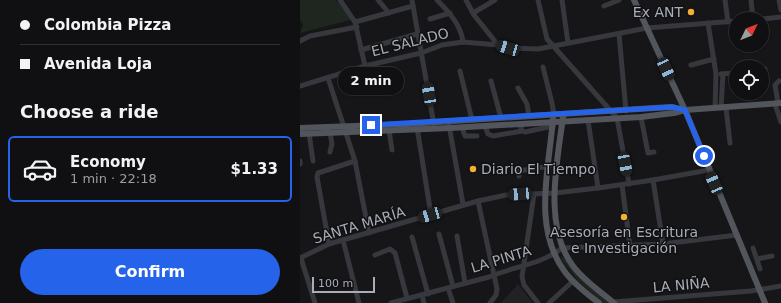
<!DOCTYPE html>
<html lang="en">
<head>
<meta charset="utf-8">
<style>
  :root { --surface:#101012; --page:#1e1e20; --text:#f1f3f6; --muted:#9c9d9f; --line:#303032; --accent:#2563eb }
  body { margin:0; font-family:"DejaVu Sans",sans-serif; background:var(--page); color:var(--text); height:100vh; display:flex; flex-direction:column; font-size:15px; white-space:nowrap }
  * { box-sizing:border-box; margin:0 }
  p { font-size:13px; color:var(--muted) }
  .icon { flex:none; width:22px; height:22px; fill:none; stroke:currentColor; stroke-width:2; stroke-linecap:round; stroke-linejoin:round }
  .map { position:relative; flex:1; overflow:hidden }
  .panel { display:flex; flex-direction:column; background:var(--surface); width:300px }
  .panel>* { flex:none }
  .guide { display:grid; align-content:center; height:88px; padding:0 20px; background:var(--surface) }
  .needle { width:26px; rotate:47deg }
  .tools { position:absolute; left:429px; top:12px; display:grid; gap:8px }
  .tools a { display:grid; place-items:center; width:40px; height:40px; border-radius:50%; background:var(--surface); box-shadow:0 1px 3px #0004,0 0 0 1px var(--line); font-size:20px }
  .scale { position:absolute; left:12px; bottom:10px; width:63px; box-sizing:border-box; padding-left:4px; border:2px solid #a8adb8; border-top:0; font-size:11px; line-height:14px; white-space:nowrap; color:#a8adb8; -webkit-text-stroke:3px #111113; paint-order:stroke }
  .end { position:absolute; width:18px; height:18px; margin:-9px; border:5px solid #2563eb; background:#fff; box-shadow:0 0 0 2px #fff }
  .from { border-radius:50% }
  .bubble { position:absolute; height:28px; border-radius:14px; background:var(--surface); box-shadow:0 1px 3px #0004,0 0 0 1px var(--line); font-size:13px; font-weight:700; line-height:28px; text-align:center }
  .car { position:absolute; width:12px; height:24px; margin:-12px -6px; border-radius:5px; box-shadow:0 0 3px 1px #0007; background:linear-gradient(#222 24%,#8ab4d8 0 40%,#222 0 76%,#8ab4d8 0 86%,#222 0) }
  .guide b { display:flex; align-items:center; gap:14px; height:38px; font-size:15px }
  .guide b+b { border-top:1px solid var(--line) }
  .guide i { width:10px; height:10px; background:var(--text) }
  ul { padding:0; list-style:none }
  li { display:flex; align-items:center; gap:12px; height:66px; margin:0 8px 6px; padding:0 12px; border:2px solid var(--line); border-radius:6px }
  li div { flex:1 }
  li b { display:block; font-size:15px }
  li em { font-style:normal; font-weight:700 }
  li.on { border-color:var(--accent) }
  li>.icon { width:36px; height:36px; stroke-width:1.5 }
  h2 { padding:0 20px; font-size:18px; line-height:48px }
  .action { display:flex; gap:8px; margin-top:auto; padding:8px 20px }
  .action a { flex:1; height:46px; border-radius:24px; background:var(--accent); color:#fff; font-size:16px; font-weight:700; line-height:46px; text-align:center }
  main { display:flex; flex:1; min-height:0 }
  .map>svg:first-child { display:block }
</style>
</head>
<body>
<main>
<section class="panel">
<div class="guide">
<b><i class="from"></i>Colombia Pizza</b>
<b><i></i>Avenida Loja</b>
</div>
<h2>Choose a ride</h2>
<ul>
<li class="on"><svg class="icon" aria-label="car" viewBox="0 0 24 24"><path d="M5 17H2v-5l4-1 3-4h7l3 4 3 1v5h-3M9 17h6M6 11h13"/><circle cx="7" cy="17" r="2"/><circle cx="17" cy="17" r="2"/></svg><div><b>Economy</b><p>1 min · 22:18</p></div><em>$1.33</em></li>
</ul>
<div class="action"><a>Confirm</a></div>
</section>
<div class="map">
<svg width="481" height="303" viewBox="0 0 481 303">
  <rect width="100%" height="100%" fill="#161618"/>
  <polygon fill="#222225" points="218,284 233,303 201,303"/>
  <g fill="#1e261f">
    <polygon points="0,0 36,0 50,17 50,20 0,33 3,25 0,20"/>
    <polygon points="262,256 281,279 309,303 303,303 278,281 261,259"/>
  </g>
  <g fill="none" stroke-linecap="round" stroke-linejoin="round">
    <g stroke="#37383d" stroke-width="5">
      <polyline points="40,0 55,22 65,66"/>
      <polyline points="78,0 89,13"/>
      <polyline points="112,0 134,125"/>
      <path d="M137,0C149,12 161,25 163,42"/>
      <polyline points="166,0 174,15 198,45"/>
      <polyline points="238,0 247,39 317,118 329,184"/>
      <polyline points="262,0 268,43"/>
      <polyline points="425,0 428,22"/>
      <polyline points="451,0 453,19"/>
      <polyline points="479,0 481,10"/>
      <polyline points="304,6 319,0"/>
      <polyline points="173,13 195,0"/>
      <polyline points="130,19 150,13"/>
      <polyline points="462,19 481,17"/>
      <polyline points="55,22 113,6"/>
      <polyline points="408,23 416,74 415,108"/>
      <polyline points="319,34 326,111"/>
      <polyline points="0,41 10,36 57,27"/>
      <polyline points="61,50 117,34"/>
      <polyline points="391,65 414,59"/>
      <polyline points="243,67 252,103 254,115"/>
      <polyline points="462,70 465,69"/>
      <polyline points="160,71 172,120"/>
      <polyline points="421,74 436,73"/>
      <polyline points="28,78 55,161 69,233"/>
      <polyline points="191,81 201,118"/>
      <polyline points="0,86 65,66 121,53 142,45 163,42 198,45 208,48 238,49 347,28 436,21"/>
      <polyline points="218,88 227,104 229,116"/>
      <polyline points="478,103 475,85 479,81"/>
      <polyline points="475,104 481,122"/>
      <polyline points="421,108 423,74"/>
      <polyline points="426,108 430,143"/>
      <polyline points="341,117 348,153 354,152"/>
      <polyline points="288,120 298,188"/>
      <polyline points="220,124 222,131 225,132 253,126"/>
      <polyline points="149,125 163,204"/>
      <polyline points="185,126 188,134 193,136 222,131"/>
      <polyline points="117,127 131,215"/>
      <polyline points="162,127 165,136 177,136"/>
      <polyline points="89,130 92,150"/>
      <polyline points="9,133 13,161"/>
      <polyline points="30,152 32,144 30,132"/>
      <polyline points="0,161 0,164"/>
      <polyline points="219,176 219,171 249,166"/>
      <polyline points="353,180 363,244"/>
      <polyline points="322,185 330,246"/>
      <polyline points="234,194 222,277 224,285 238,303"/>
      <polyline points="178,201 197,289 196,295 190,303"/>
      <polyline points="139,234 153,286"/>
      <polyline points="157,236 165,283"/>
      <polyline points="112,237 128,294"/>
      <polyline points="43,240 59,303"/>
      <polyline points="29,244 17,177 18,173 55,161"/>
      <polyline points="453,248 460,269"/>
      <polyline points="75,255 90,249 95,253 107,298"/>
      <polyline points="0,258 29,244 178,201 206,195 255,193 298,188 353,180 409,170"/>
      <polyline points="1,258 15,303"/>
      <polyline points="457,259 472,256"/>
      <polyline points="148,288 153,303"/>
      <polyline points="122,295 124,303"/>
      <polyline points="313,302 451,291 481,286"/>
      <path d="M91,303L189,277C212,267 243,264 262,248L363,244L437,235"/>
      <polyline points="249,303 273,281"/>
    </g>
    <g stroke="#53555c" stroke-width="6">
      <polyline points="334,0 385,110 465,303"/>
      <path d="M263,117C257,163 243,226 273,266C284,281 300,291 314,303"/>
      <path d="M253,119C249,169 232,228 265,272C274,284 287,294 299,303"/>
      <polyline points="0,128 108,124 354,108 372,107 384,110"/>
      <polyline points="0,134 150,128 341,117 374,113 385,110 481,103"/>
    </g>
  </g>
  <g fill="none" stroke-linecap="round" stroke-linejoin="round">
    <polyline stroke="#2563eb" stroke-width="5" points="71,125 372,107 385,110 404,156"/>
  </g>
  <g fill="#f2b134" stroke="#111113" stroke-width="1.5">
    <circle cx="391" cy="12" r="4"/>
    <circle cx="173" cy="169" r="4"/>
    <circle cx="324" cy="217" r="4"/>
  </g>
  <g text-anchor="middle" dominant-baseline="central" stroke-width="3" stroke-linejoin="round" paint-order="stroke">
    <g font-size="14" fill="#a8adb8" stroke="#111113" text-anchor="end">
      <text x="383" y="12">Ex ANT</text>
      <text x="181" y="169" text-anchor="start">Diario El Tiempo</text>
      <text x="324" y="232" text-anchor="middle">Asesoría en Escritura<tspan x="324" dy="16">e Investigación</tspan></text>
    </g>
    <g font-size="14" fill="#a8adb8" stroke="#111113">
      <text transform="translate(110 42) rotate(-14)">EL SALADO</text>
      <text transform="translate(59 225) rotate(-17)">SANTA MARÍA</text>
      <text transform="translate(201 259) rotate(-17)">LA PINTA</text>
      <text transform="translate(381 285) rotate(-5)">LA NIÑA</text>
    </g>
  </g>
</svg>
<div class="tools">
<a><svg class="needle" viewBox="-14 -14 28 28"><path d="M0-13l5 13h-10z" fill="#e53935"/><path d="M0 13l5-13h-10z" fill="#9c9d9f"/></svg></a>
<a><svg class="icon" aria-label="locate" viewBox="0 0 24 24"><circle cx="12" cy="12" r="6"/><path d="M12 2v4M12 18v4M2 12h4M18 12h4"/></svg></a>
</div>
<div class="scale">100 m</div>
<i class="end from" style="left:404px;top:156px"></i>
<i class="end" style="left:71px;top:125px"></i>
<div class="bubble" style="left:38px;top:67px;width:66px">2 min</div>
<i class="car" style="left:208px;top:48px;rotate:287deg"></i>
<i class="car" style="left:366px;top:69px;rotate:155deg"></i>
<i class="car" style="left:129px;top:94px;rotate:350deg"></i>
<i class="car" style="left:325px;top:164px;rotate:169deg"></i>
<i class="car" style="left:414px;top:183px;rotate:337deg"></i>
<i class="car" style="left:220px;top:194px;rotate:266deg"></i>
<i class="car" style="left:130px;top:215px;rotate:254deg"></i>
</div>
</main>
</body>
</html>
